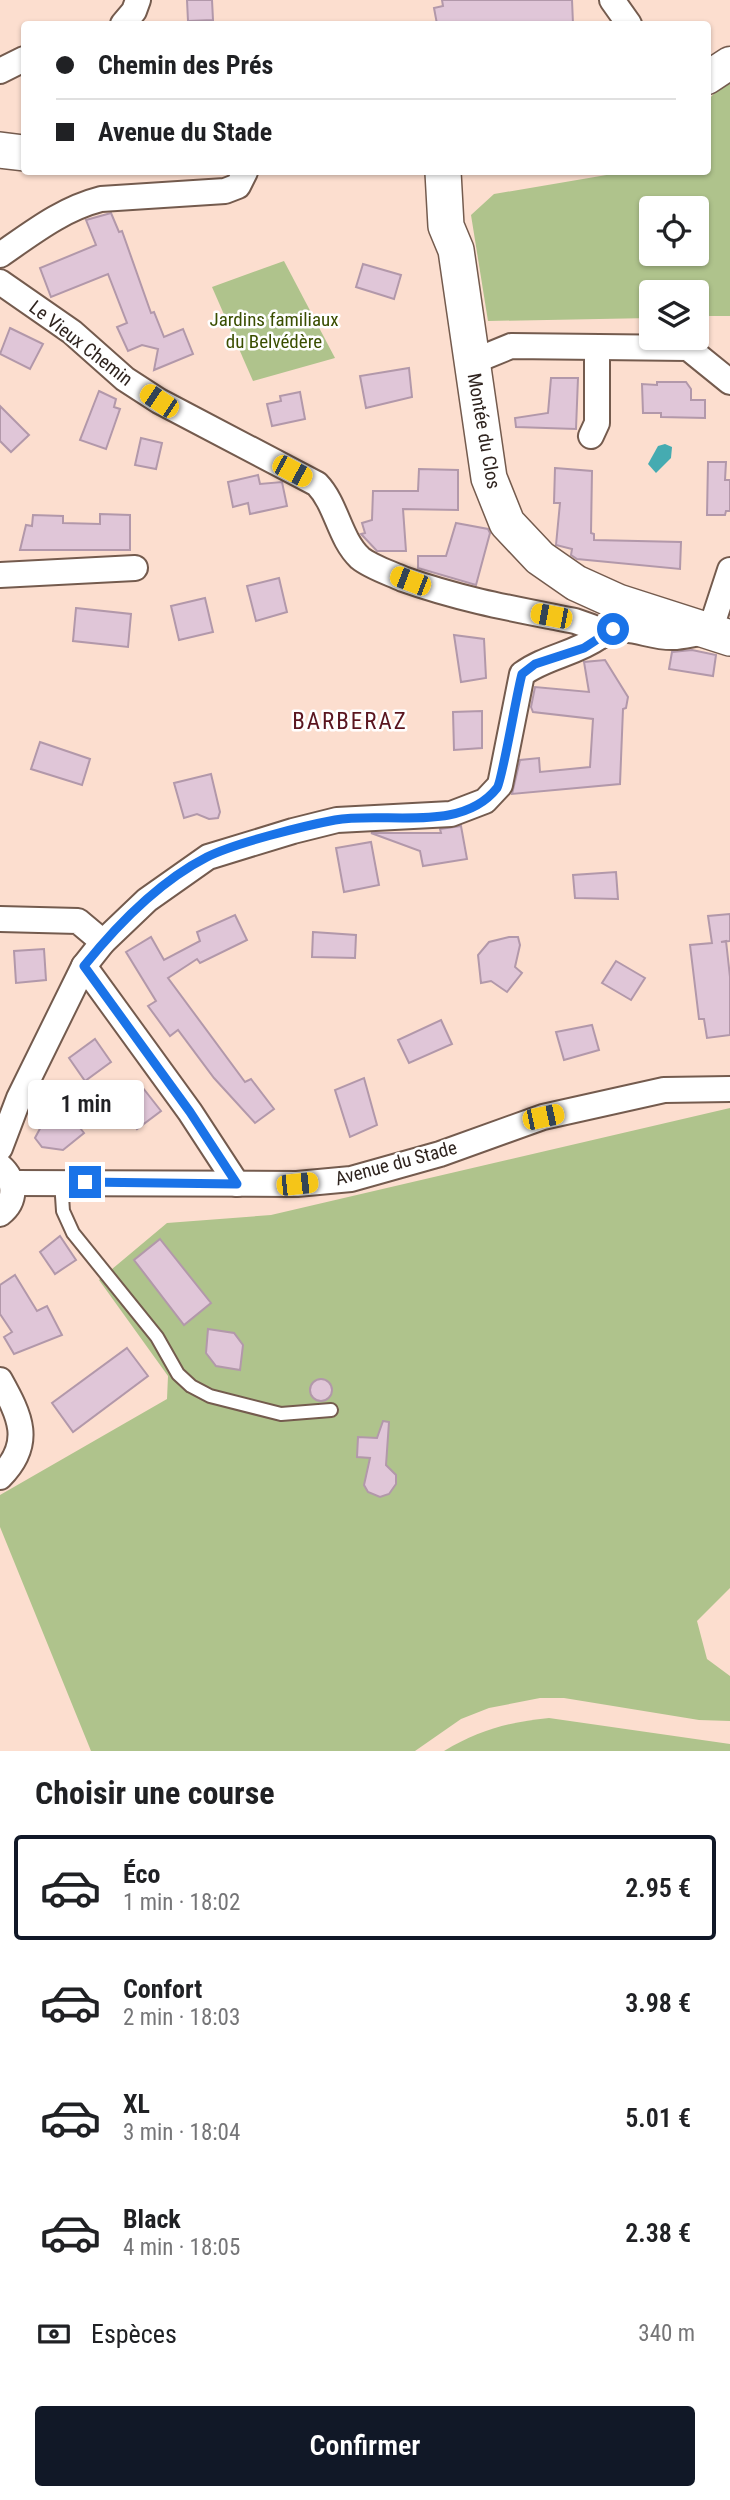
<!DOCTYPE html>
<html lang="fr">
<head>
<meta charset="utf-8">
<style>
  :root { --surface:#fff; --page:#f2f2f2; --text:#202124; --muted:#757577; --line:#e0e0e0; --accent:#111827 }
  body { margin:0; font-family:"Roboto Condensed",sans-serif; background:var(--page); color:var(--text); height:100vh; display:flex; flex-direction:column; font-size:26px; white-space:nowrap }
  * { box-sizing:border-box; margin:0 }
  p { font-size:23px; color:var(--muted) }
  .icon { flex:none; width:38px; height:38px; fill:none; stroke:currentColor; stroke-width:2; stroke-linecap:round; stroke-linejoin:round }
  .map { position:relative; height:1751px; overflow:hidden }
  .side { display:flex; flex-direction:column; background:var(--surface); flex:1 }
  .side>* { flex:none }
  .guide { position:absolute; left:21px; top:21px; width:690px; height:154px; border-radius:7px; box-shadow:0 2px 5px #0004; display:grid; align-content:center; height:154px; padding:0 35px; background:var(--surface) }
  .fabs { position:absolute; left:639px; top:196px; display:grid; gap:14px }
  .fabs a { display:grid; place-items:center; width:70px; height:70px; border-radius:7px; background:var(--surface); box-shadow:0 2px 5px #0004; font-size:35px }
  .end { position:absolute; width:32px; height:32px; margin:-16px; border:9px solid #1a73e8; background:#fff; box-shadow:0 0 0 4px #fff }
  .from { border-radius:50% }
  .bubble { position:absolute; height:49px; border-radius:7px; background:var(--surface); box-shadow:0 2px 5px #0004; font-size:23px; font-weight:600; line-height:49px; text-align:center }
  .car { position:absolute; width:21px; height:42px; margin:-21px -10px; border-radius:9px; box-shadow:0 0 5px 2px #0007; background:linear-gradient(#f5c518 24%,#345 0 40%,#f5c518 0 76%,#345 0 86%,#f5c518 0) }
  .guide b { display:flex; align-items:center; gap:24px; height:66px; font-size:26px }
  .guide b+b { border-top:2px solid var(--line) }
  .guide i { width:18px; height:18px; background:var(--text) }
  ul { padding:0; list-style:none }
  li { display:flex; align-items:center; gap:21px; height:105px; margin:0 14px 10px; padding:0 21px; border:4px solid transparent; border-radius:7px }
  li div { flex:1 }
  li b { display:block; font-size:26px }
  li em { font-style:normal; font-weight:600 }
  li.on { border-color:var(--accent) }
  li>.icon { width:63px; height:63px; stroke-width:1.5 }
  h2 { padding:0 35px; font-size:32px; line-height:84px }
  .pay { display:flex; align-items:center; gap:18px; height:77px; padding:0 35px; font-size:26px }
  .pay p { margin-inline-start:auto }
  .primary-button { display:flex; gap:14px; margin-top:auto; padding:14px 35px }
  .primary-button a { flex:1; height:80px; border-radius:7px; background:var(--accent); color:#fff; font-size:28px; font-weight:600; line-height:80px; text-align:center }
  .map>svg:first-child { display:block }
</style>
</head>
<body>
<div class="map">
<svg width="730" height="1751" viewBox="0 0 730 1751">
  <rect width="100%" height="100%" fill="#fcdecf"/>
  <g fill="#afc38c" fill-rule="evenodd">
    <path d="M730,77V316H697L696,292H651V318L488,321L471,215L494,194L624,172H707V101ZM651,208H696V254H651Z"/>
    <polygon points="284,261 335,358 253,381 212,287"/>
    <polygon points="730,1108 730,1588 697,1621 707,1659 730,1676 730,1721 699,1720 564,1698 540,1698 489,1708 461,1719 415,1751 91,1751 0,1527 0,1495 167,1399 168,1376 99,1280 167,1223 271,1215"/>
    <path d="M549,1718L730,1744V1751H444C479,1730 509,1722 549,1718Z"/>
  </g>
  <polygon fill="#45abb1" points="665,444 672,447 671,458 656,473 648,464 658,446"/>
  <g fill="#e0c6d8" stroke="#b298aa" stroke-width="2">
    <polygon points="187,0 212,0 213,20 188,21"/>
    <polygon points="442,0 572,0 573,24 437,24 434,8 443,6"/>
    <polygon points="111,213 119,232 122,231 151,313 154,312 164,337 183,329 193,354 154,370 158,349 142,345 128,351 117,327 127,323 108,274 51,297 40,268 96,245 86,220"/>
    <polygon points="363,264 401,275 394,299 356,287"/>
    <polygon points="10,328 43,344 30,369 0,354"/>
    <polygon points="409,368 412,397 366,408 360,376"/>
    <polygon points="551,378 578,378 576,429 516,427 515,418 548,413"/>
    <polygon points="657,382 686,382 691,389 691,400 705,400 705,418 661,417 661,413 643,413 642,384 657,385"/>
    <polygon points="99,391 116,399 114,407 120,409 106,449 80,440"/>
    <polygon points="300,392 305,419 272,426 267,404 281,401 280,396"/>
    <polygon points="0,406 29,435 11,452 0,441"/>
    <polygon points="141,438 162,443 156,469 135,465"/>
    <polygon points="708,462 726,462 725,480 730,480 730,511 726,511 725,515 707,515"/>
    <polygon points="555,468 592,471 591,533 594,534 594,540 681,542 680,569 577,559 571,555 572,549 556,545 560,503 554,503"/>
    <polygon points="419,469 458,470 458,510 403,509 406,551 377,551 361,534 365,533 362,523 372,520 373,491 418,491"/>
    <polygon points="258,475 260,484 282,482 287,506 250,514 248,503 233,507 228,482"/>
    <polygon points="100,514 130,515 130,550 20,550 26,525 32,526 33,515 63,516 63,523 100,524"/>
    <polygon points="456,523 488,529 490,533 476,585 418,568 418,556 446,556"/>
    <polygon points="279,578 287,612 256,621 247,586"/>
    <polygon points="205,598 213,632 179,640 171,606"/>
    <polygon points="76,608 131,614 128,647 73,641"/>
    <polygon points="454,635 484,639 486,678 461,682"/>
    <polygon points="692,650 716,655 713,676 669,669 672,652"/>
    <polygon points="605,660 628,697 626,708 623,709 620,784 512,794 520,760 539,758 540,772 590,767 593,719 533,712 531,707 535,687 589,692 584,662"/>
    <polygon points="482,711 482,748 454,750 453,712"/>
    <polygon points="40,742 90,759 82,785 31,769"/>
    <polygon points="211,774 220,812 218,818 209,819 197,814 184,818 174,783"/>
    <polygon points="461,826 467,859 423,866 420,851 371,833 441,833 440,829"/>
    <polygon points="371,842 379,885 344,892 336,848"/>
    <polygon points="616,872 618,899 575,898 573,875"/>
    <polygon points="730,914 730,941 721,942 726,941 730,977 730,1035 707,1038 704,1019 699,1019 690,945 712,943 708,916"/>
    <polygon points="235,915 247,940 200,963 197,959 168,978 245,1082 251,1079 274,1109 255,1123 214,1078 178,1030 170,1036 148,1006 156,1001 126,952 151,937 164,960 200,941 197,932"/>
    <polygon points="313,932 356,935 355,958 312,957"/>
    <polygon points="509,937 518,937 520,945 515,967 522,973 507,992 491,981 481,983 478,955 489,942"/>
    <polygon points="44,949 46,980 16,983 14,951"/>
    <polygon points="616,961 645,978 631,1000 602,983"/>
    <polygon points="441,1020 452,1044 409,1063 398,1040"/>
    <polygon points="592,1025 599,1050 564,1060 556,1032"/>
    <polygon points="95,1039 111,1062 85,1081 69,1058"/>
    <polygon points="364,1078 377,1125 350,1137 335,1090"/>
    <polygon points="143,1088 161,1111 137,1129 120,1106"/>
    <polygon points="66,1110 84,1133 63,1150 42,1147 35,1138 44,1121 51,1122"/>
    <polygon points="60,1236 76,1260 55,1274 40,1252"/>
    <polygon points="160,1239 211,1303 184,1325 134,1260"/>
    <polygon points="15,1275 37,1311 47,1306 62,1335 14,1354 4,1337 12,1332 0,1314 0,1285"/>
    <polygon points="208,1329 234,1333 243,1345 240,1370 216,1366 206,1353"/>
    <polygon points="127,1348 148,1376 73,1432 52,1403"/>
    <circle cx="321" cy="1390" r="11"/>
    <polygon points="383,1421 389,1422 386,1465 396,1475 396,1484 389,1494 380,1497 368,1492 364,1485 370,1458 357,1457 358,1437 377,1438"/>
  </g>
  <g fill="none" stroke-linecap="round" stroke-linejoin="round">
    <defs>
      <polyline id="service" points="61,1181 63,1211 73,1233 157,1337 178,1374 191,1386 210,1396 281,1414 331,1410"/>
      <g id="minor">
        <polyline points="612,0 629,24"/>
        <polyline points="123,24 134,11 138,0"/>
        <polyline points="0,71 24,59"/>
        <path d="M0,255C32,233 62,209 101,199L225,191L238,186L245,172"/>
        <path d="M0,282L72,332L125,379L159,401L317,484C337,505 339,538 360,558C371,567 390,573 403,579C462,600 514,609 575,621L592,627L599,637C630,620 645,639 676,637C687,636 699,633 710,631L730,570"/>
        <polyline points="472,362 511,346 688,348 730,382"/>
        <polyline points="591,436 597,423 597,347"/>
        <polyline points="0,575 135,568"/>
        <polyline points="0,919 78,921 103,942"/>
        <polyline points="84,966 190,1112 237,1184"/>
        <path d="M0,1148L19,1098L84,966L103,942L147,900L208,857L293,831L337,820L451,814L485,801L500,785L522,674C545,657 575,654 599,637"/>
        <path d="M0,1166C16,1180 17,1201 0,1214"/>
        <polyline points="12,1183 297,1184 351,1179 440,1154 543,1117 664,1090 730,1089"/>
        <path d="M0,1380C20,1416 34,1443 0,1477"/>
      </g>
      <polyline id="tertiary" points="707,78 730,63"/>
      <g id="secondary">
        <polyline points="0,150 24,153"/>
        <polyline points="443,172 446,226 456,250 489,478 507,523 540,558 576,583 618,602 730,638"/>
      </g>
    </defs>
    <use href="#service" stroke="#745b4e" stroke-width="16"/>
    <use href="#minor" stroke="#745b4e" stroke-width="28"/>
    <use href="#tertiary" stroke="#745b4e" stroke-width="35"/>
    <use href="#secondary" stroke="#745b4e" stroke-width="38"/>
    <use href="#service" stroke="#fff" stroke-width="12"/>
    <use href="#minor" stroke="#fff" stroke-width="24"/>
    <use href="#tertiary" stroke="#fff" stroke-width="32"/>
    <use href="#secondary" stroke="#fff" stroke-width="35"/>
  </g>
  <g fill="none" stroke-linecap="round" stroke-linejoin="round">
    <path stroke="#1a73e8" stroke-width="9" d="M85,1182L237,1184L190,1112L84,966C117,925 160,881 207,857C235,843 303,826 335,820C385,811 461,834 497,788C502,782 517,691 522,674L535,664L584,648L613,629"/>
  </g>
  <g text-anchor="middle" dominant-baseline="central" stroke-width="5" stroke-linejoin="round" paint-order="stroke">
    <g font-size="19" fill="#3a4e00" stroke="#fff">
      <text x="274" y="319">Jardins familiaux<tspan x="274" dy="22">du Belvédère</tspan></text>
    </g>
    <g font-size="19" fill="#2f241f" stroke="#fff">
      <text transform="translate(81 343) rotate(38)">Le Vieux Chemin</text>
      <text transform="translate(484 431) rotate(80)">Montée du Clos</text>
      <text transform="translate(396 1163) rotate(-15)">Avenue du Stade</text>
    </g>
    <g font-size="23" letter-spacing="2" fill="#5a151f" stroke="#fff">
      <text x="350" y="721">BARBERAZ</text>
    </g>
  </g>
</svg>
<div class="fabs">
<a><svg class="icon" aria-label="locate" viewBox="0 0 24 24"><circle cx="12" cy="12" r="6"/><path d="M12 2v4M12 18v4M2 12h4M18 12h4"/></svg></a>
<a><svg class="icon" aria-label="layers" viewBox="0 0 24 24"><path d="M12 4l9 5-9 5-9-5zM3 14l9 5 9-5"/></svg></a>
</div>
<i class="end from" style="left:613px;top:629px"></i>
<i class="end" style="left:85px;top:1182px"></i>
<div class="bubble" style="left:28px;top:1080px;width:116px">1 min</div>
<i class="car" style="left:159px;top:401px;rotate:304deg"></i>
<i class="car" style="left:292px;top:471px;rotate:118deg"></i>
<i class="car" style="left:410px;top:581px;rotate:291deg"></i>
<i class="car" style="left:551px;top:616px;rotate:281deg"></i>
<i class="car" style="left:543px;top:1117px;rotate:78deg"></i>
<i class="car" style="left:297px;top:1184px;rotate:84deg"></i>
<div class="guide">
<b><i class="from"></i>Chemin des Prés</b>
<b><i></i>Avenue du Stade</b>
</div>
</div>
<section class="side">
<h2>Choisir une course</h2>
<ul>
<li class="on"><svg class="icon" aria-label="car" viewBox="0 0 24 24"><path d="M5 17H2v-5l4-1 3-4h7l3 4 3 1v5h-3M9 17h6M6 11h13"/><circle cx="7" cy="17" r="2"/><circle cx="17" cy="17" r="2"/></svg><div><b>Éco</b><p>1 min · 18:02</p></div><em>2.95 €</em></li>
<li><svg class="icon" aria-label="car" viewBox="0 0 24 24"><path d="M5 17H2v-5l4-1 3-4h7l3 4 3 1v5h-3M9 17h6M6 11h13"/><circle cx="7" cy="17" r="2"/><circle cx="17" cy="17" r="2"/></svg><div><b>Confort</b><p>2 min · 18:03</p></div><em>3.98 €</em></li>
<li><svg class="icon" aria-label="car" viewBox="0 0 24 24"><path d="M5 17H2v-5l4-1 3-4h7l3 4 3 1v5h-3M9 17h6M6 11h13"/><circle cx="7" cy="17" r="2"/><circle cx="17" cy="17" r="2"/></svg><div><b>XL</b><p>3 min · 18:04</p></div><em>5.01 €</em></li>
<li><svg class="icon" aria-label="car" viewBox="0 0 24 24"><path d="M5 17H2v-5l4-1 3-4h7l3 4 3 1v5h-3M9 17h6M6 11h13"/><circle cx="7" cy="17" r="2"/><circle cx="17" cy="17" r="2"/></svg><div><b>Black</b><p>4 min · 18:05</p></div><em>2.38 €</em></li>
</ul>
<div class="pay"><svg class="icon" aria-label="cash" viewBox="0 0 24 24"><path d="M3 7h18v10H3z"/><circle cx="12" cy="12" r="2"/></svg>Espèces<p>340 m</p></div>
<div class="primary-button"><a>Confirmer</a></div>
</section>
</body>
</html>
